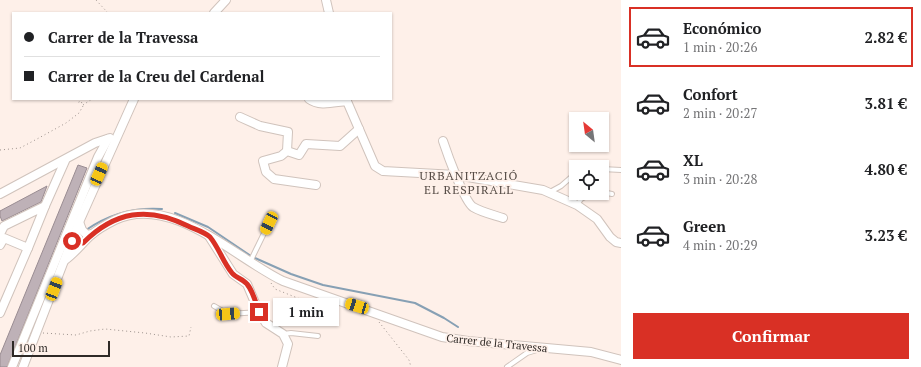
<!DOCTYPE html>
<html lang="es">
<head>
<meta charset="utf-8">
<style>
  :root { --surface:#fff; --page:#f6f6f6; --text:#202124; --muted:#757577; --line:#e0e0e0; --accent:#d93025 }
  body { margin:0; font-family:"PT Serif",serif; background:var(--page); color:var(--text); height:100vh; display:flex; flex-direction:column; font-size:15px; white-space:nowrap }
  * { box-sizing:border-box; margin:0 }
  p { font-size:13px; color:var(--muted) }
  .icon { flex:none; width:22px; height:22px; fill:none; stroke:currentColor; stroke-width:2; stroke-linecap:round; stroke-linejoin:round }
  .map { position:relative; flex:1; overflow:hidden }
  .side { display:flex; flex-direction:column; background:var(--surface); width:300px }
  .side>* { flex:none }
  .banner { position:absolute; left:12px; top:12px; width:380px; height:88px; border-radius:0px; box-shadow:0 1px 3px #0004; display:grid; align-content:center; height:88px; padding:0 12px; background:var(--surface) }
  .needle { width:26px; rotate:331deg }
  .controls { position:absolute; left:569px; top:112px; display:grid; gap:8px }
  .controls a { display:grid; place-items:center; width:40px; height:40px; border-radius:0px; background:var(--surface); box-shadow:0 1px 3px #0004; font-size:20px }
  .scale { position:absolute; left:12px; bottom:10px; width:98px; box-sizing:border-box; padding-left:4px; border:2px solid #2f2a27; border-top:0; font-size:11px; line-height:14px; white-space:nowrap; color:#2f2a27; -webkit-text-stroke:3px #fef0e9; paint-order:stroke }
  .end { position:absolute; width:18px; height:18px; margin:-9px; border:5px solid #d93025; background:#fff; box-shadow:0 0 0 2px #fff }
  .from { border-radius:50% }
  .bubble { position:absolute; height:28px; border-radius:0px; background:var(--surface); box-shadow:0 1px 3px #0004; font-size:13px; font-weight:800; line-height:28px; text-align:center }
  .car { position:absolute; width:12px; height:24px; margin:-12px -6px; border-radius:5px; box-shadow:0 0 3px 1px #0007; background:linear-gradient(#f5c518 24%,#345 0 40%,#f5c518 0 76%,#345 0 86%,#f5c518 0) }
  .banner b { display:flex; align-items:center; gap:14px; height:38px; font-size:15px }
  .banner b+b { border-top:1px solid var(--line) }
  .banner i { width:10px; height:10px; background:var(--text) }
  ul { padding:7px 0 0; list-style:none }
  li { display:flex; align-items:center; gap:12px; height:60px; margin:0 8px 6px; padding:0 4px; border:2px solid transparent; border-radius:0px }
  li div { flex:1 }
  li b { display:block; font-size:15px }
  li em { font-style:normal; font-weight:800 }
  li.on { border-color:var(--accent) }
  li>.icon { width:36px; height:36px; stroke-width:1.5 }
  .action { display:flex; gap:8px; margin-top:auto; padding:8px 12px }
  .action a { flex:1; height:46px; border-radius:0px; background:var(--accent); color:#fff; font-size:16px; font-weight:800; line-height:46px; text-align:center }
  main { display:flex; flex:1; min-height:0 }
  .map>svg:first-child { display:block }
</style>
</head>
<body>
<main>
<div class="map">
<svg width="621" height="367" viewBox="0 0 621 367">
  <rect width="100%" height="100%" fill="#fef0e9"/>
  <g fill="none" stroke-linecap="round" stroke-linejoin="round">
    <g stroke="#87a0b4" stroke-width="2">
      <polyline points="175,213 208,227 251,256"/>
      <path d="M86,230C109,214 133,207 162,209"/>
      <polyline points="255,258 291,274 323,285 415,303 444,318 458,327"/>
    </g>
  </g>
  <g fill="#beb1b7" stroke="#998c92">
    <polygon points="78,165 87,168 7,367 0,367 0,355"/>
    <polygon points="47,186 41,202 2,221 0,216 0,211"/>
  </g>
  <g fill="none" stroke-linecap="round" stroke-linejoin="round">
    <defs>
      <g id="lane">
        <polyline points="602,169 621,170"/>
        <polyline points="550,192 561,186 576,173"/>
        <polyline points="602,192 612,194"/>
        <polyline points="577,205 581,199 592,193"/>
        <polyline points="250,262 269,223"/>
        <polyline points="214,306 228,314 259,312"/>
        <polyline points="283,334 291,333 318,336"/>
        <polyline points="507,367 527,353 537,350"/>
      </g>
      <g id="street">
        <polyline points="326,0 329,13"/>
        <polyline points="214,13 226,0"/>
        <path d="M309,99C320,107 334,102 347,101"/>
        <polyline points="346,99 375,166 383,171 456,175 543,190 577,205 597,219 610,237 616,242 621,243"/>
        <polyline points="240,117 260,126 288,132 287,151"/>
        <path d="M443,141C447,153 464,201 473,207C481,212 494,215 503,218"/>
        <polyline points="316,185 274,179 266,172 263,161 281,156 287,151 299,155 306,144 340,146 359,129"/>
        <polyline points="0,194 95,143 110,138"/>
        <polyline points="45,206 65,161"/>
        <polyline points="79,222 82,230 87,235 92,234"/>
        <polyline points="0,234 4,226 45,206 28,248"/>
        <polyline points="209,236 233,274 247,284 259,312 266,323 283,334 288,344 282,367"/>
        <polyline points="0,245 4,238 28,248 0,313"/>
        <path d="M65,260C75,253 82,243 91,235C98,229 107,224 115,220C171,193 235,258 283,281L442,337L468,341L591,352L621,360"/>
        <polyline points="12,367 98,157 108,139"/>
        <polyline points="23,367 79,222 134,99"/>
      </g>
    </defs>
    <use href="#lane" stroke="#d0c3bc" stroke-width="6"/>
    <use href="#street" stroke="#d0c3bc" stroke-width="10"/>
    <g stroke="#9d938e" stroke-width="1" stroke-dasharray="1 3" stroke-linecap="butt">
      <polyline points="96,0 108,13"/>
      <polyline points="83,105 92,99"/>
      <polyline points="0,150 20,148 37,139 66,123 79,113 83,106 81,101 77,103"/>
      <polyline points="271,283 275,289 300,299"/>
      <polyline points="379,322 409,360 411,367"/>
      <polyline points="43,333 76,335 90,331 105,329 145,333 171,337 189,336 191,327"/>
    </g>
    <use href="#lane" stroke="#fff" stroke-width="4"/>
    <use href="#street" stroke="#fff" stroke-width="8"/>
  </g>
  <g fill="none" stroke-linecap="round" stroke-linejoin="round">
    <path stroke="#d93025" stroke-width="5" d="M72,241L83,243C115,211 148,206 188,226C194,229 205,232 210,237C219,248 223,262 232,273C236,278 243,279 247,284C253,291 256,303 259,312"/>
  </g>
  <g text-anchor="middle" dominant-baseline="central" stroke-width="3.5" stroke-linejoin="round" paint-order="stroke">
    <g font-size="11" fill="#2f2a27" stroke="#fef0e9">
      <text transform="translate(497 343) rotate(6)">Carrer de la Travessa</text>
    </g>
    <g font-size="12" letter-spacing="1" fill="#564c46" stroke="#fef0e9">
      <text x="469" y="175">URBANITZACIÓ<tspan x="469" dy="14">EL RESPIRALL</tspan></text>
    </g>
  </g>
</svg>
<div class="controls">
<a><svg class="needle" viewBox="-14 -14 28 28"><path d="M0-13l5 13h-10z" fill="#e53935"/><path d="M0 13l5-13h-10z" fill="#757577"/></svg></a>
<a><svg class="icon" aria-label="locate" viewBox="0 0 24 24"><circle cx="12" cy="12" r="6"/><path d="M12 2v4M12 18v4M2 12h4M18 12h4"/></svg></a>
</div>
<div class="scale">100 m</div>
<i class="end from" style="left:72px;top:241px"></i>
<i class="end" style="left:259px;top:312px"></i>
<div class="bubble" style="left:273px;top:298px;width:66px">1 min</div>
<i class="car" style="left:99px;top:174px;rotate:24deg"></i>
<i class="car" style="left:269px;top:223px;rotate:206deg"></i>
<i class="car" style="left:54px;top:289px;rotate:21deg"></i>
<i class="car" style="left:357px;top:306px;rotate:287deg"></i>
<i class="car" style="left:228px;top:314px;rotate:86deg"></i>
<div class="banner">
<b><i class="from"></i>Carrer de la Travessa</b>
<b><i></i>Carrer de la Creu del Cardenal</b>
</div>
</div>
<section class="side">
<ul>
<li class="on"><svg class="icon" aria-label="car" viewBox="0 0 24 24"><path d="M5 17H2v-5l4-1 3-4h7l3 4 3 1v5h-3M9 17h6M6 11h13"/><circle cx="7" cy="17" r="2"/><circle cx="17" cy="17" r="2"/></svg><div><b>Económico</b><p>1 min · 20:26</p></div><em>2.82 €</em></li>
<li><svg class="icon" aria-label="car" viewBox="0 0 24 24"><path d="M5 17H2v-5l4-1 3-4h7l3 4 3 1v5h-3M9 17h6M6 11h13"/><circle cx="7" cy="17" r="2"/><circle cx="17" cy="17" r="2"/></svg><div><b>Confort</b><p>2 min · 20:27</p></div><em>3.81 €</em></li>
<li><svg class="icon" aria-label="car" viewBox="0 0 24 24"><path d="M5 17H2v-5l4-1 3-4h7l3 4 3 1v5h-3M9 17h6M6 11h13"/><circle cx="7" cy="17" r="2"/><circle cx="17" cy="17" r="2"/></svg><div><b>XL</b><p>3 min · 20:28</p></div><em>4.80 €</em></li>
<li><svg class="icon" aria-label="car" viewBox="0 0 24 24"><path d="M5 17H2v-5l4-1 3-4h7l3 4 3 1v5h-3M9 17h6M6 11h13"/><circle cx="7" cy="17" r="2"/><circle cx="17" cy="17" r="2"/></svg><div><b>Green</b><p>4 min · 20:29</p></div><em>3.23 €</em></li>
</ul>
<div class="action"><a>Confirmar</a></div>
</section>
</main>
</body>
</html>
